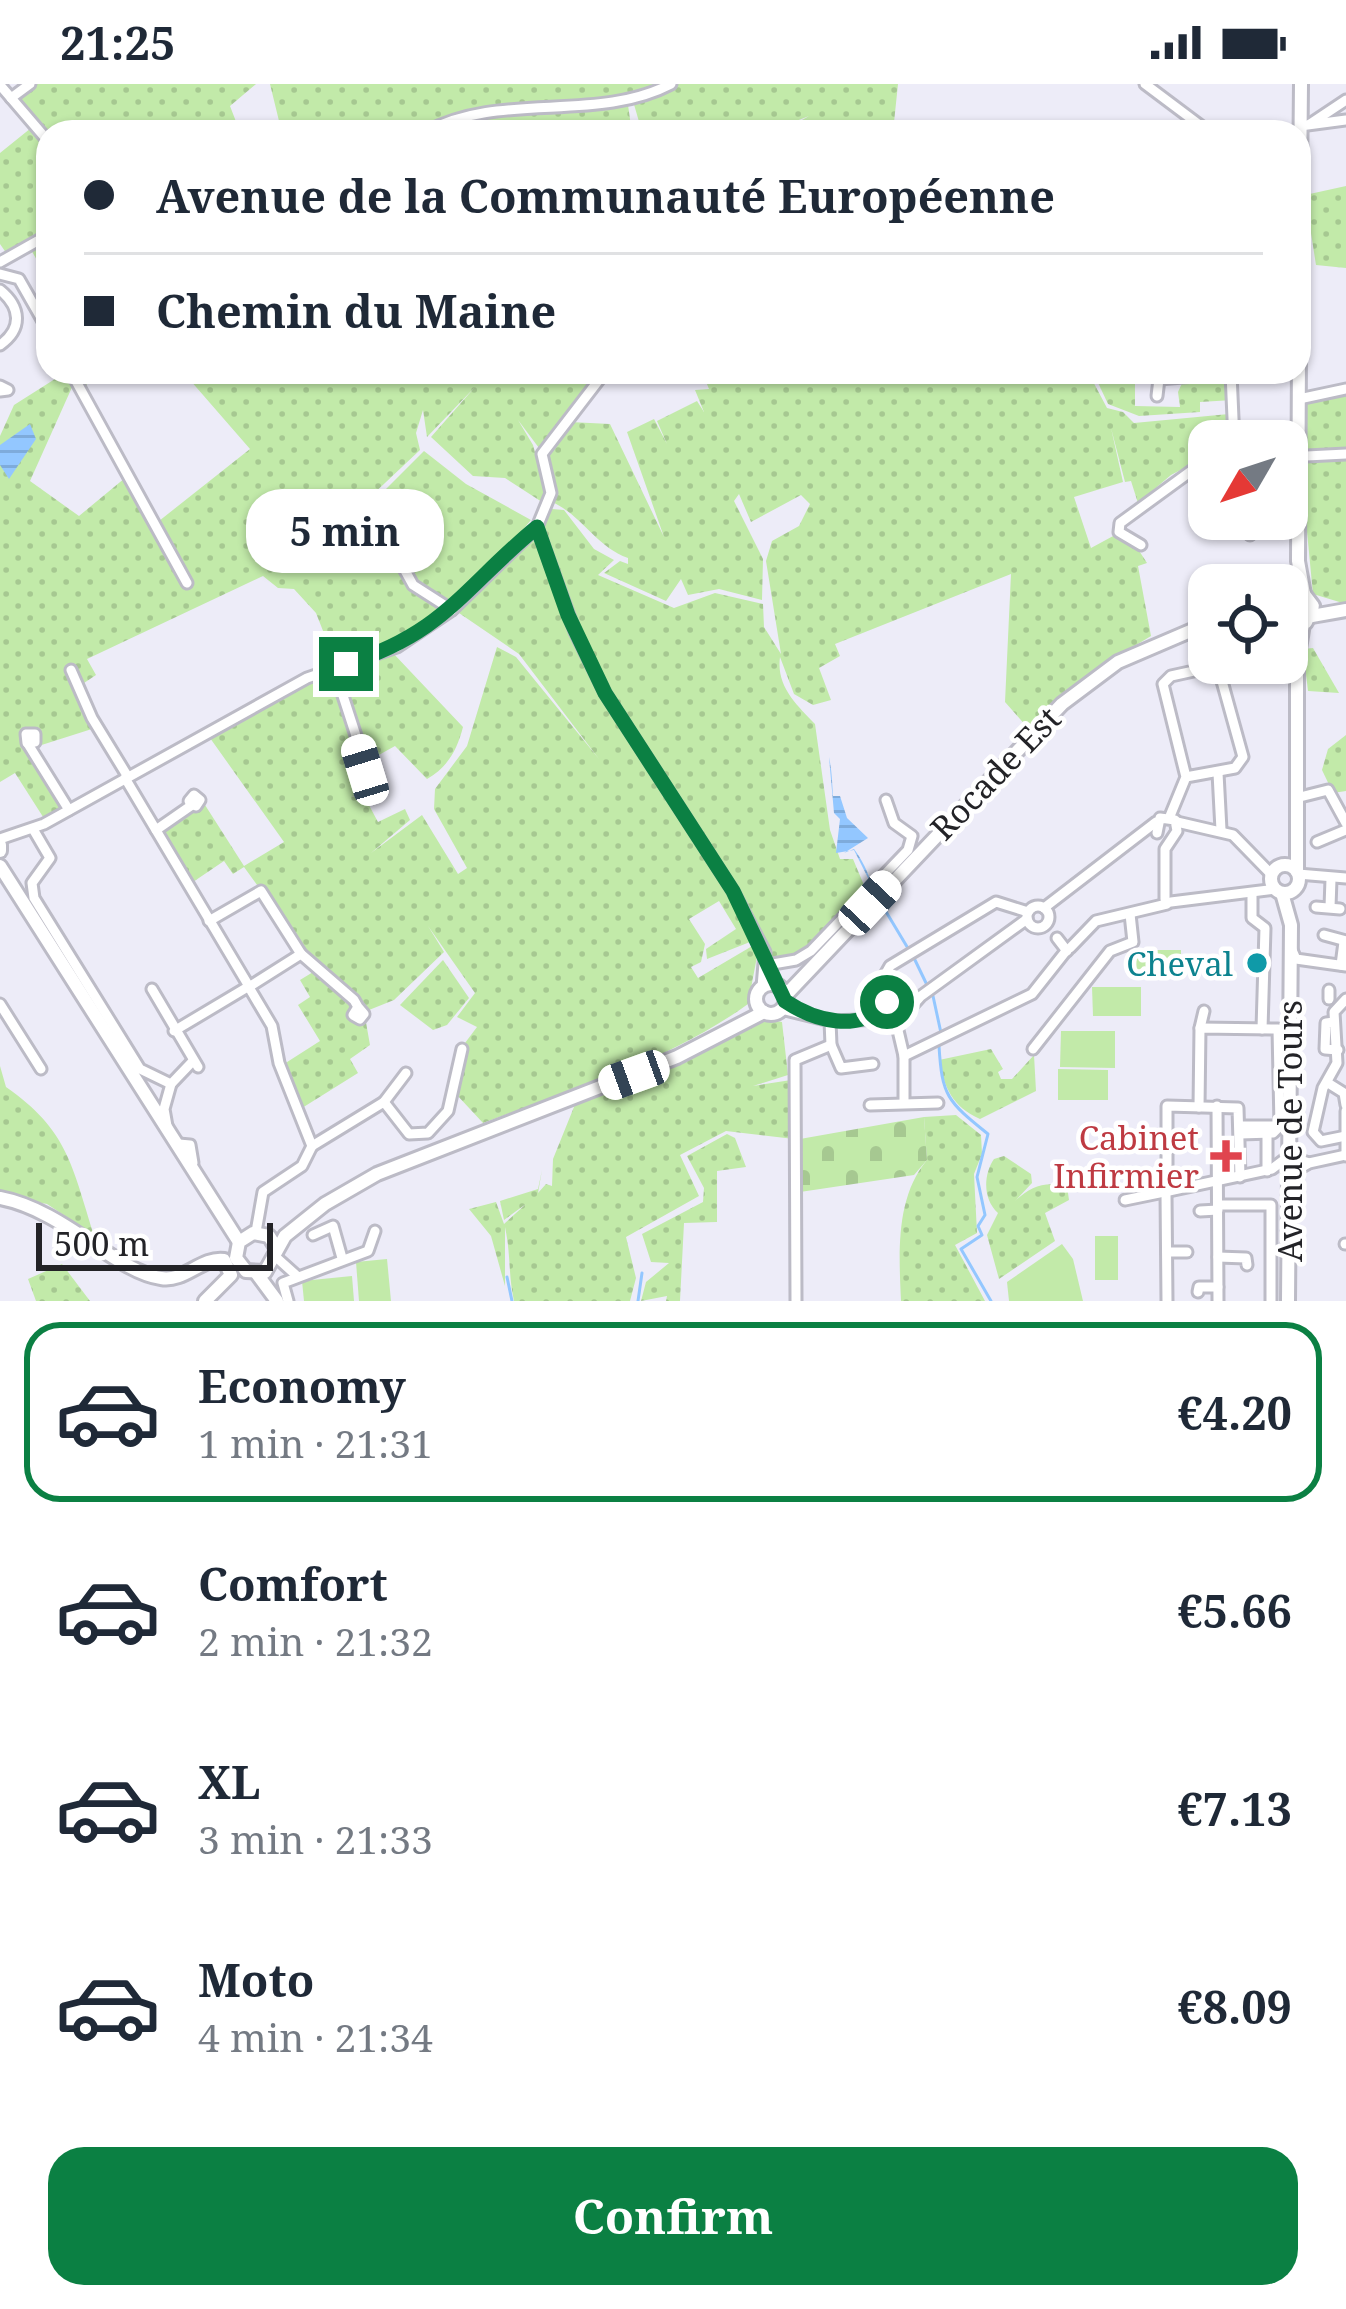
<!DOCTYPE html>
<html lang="en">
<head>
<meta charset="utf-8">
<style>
  :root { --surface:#fff; --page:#f2f2f3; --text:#1f2937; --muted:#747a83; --line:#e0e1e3; --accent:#0b8043 }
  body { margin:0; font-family:"Noto Serif",serif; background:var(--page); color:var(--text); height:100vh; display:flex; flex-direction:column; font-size:45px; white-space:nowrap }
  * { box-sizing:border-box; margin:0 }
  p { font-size:39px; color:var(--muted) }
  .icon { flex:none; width:66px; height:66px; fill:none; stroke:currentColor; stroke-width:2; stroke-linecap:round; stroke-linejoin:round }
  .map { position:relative; height:1217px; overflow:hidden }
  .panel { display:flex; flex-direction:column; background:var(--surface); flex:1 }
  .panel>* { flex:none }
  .banner { position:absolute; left:36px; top:36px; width:1275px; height:264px; border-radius:36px; box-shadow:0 3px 9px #0004; display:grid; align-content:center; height:264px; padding:0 48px; background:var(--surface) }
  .needle { width:78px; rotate:231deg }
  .buttons { position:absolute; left:1188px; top:336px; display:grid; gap:24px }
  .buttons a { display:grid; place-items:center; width:120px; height:120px; border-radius:24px; background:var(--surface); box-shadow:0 3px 9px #0004; font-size:60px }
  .scale { position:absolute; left:36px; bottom:30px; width:237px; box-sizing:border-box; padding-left:12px; border:6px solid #232327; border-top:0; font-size:33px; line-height:42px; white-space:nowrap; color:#232327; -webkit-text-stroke:9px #fff; paint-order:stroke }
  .end { position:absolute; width:54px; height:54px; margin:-27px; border:15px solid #0b8043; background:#fff; box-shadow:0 0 0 6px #fff }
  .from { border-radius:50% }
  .bubble { position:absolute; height:84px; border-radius:36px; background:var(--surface); box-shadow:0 3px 9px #0004; font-size:39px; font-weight:700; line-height:84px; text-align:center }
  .car { position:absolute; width:36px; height:72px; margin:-36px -18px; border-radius:15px; box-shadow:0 0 9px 3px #0007; background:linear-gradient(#fff 24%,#345 0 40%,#fff 0 76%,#345 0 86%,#fff 0) }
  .banner b { display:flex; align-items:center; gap:42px; height:114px; font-size:45px }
  .banner b+b { border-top:3px solid var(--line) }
  .banner i { width:30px; height:30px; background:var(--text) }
  ul { padding:21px 0 0; list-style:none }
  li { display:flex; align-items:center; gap:36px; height:180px; margin:0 24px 18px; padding:0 24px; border:6px solid transparent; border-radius:36px }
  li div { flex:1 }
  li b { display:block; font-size:45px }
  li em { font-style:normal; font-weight:700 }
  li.selected { border-color:var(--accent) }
  li>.icon { width:108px; height:108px; stroke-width:1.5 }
  .button { display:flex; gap:24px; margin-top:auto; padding:24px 48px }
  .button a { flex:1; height:138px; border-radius:36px; background:var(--accent); color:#fff; font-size:48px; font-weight:700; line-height:138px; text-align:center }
  .status { display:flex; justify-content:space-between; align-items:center; height:84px; padding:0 60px; background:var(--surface); direction:ltr }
  .status svg { height:33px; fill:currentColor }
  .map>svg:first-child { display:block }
</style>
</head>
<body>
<div class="status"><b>21:25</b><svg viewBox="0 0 49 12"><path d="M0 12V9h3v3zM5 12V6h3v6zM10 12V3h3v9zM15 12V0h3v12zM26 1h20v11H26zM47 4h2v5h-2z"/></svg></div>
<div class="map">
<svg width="1346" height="1217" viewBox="0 0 1346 1217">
  <defs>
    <pattern id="grass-dots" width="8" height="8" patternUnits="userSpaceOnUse" patternTransform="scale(3)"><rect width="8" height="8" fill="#c2eaa9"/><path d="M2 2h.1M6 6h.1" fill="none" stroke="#a6c891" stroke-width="1.8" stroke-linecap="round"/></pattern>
    <pattern id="cemetery-stones" width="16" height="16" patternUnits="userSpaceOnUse" patternTransform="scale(3)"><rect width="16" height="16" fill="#c2eaa9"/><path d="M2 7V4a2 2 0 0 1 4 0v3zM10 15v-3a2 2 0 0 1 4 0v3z" fill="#a6c891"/></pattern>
    <pattern id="water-rules" width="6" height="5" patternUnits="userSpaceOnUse" patternTransform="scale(3)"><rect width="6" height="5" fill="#93c7ff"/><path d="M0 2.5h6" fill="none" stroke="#7eabdb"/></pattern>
  </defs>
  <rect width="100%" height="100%" fill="#edecf8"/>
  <g fill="url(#grass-dots)" fill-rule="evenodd">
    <polygon points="35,0 256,0 230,22 240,48 48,48 48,196 29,162 9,173 0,160 0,69 36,40 15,14"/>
    <polygon points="270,0 658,0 659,2 627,14 631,42 637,48 432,48 443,40 420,48 259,48 279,37"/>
    <polygon points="668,0 898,0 893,48 781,48 809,32 768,48 642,48 633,17"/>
    <polygon points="1346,102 1346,184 1316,181 1305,111"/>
    <polygon points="66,288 88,288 85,318 73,301 30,397 79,432 131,389 159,437 250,365 183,288 410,288 409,294 414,288 605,288 544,362 539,364 518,336 533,361 547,413 542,418 505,394 473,392 431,353 475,303 427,353 423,326 416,349 420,366 368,415 371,420 424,367 466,400 531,436 469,511 451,523 415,499 391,461 377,471 387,466 409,501 447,527 396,559 336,580 316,529 294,505 278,504 263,492 87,575 96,591 78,603 95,644 29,665 66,723 45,736 15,689 0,698 0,352 14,321"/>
    <path d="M702,288H1088L1107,324L1123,328L1134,339L1229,330L1228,357H1209V371L1171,391L1138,419L1131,397L1125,398L1111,344L1123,398L1074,413L1091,464L1115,451L1136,462L1147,479L1138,482L1151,552L1095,586L1028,644L1005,618L1011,490L835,560L840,572L819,584L831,616L813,621L794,610L780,573C776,603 797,621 815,640L830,746L840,775H853L866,806C842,831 806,887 766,876L759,862L748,920C669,977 574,1005 483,1039L456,1010L465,959L477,943L457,933L475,909L428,842L444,868L394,916L369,926L338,900L364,927L370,961L350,975L358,989L302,1024L284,980L320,957L298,921L310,913L300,896L318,885L244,783L233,790L224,777L193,798L163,747L205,721L244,782L284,758L210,654L299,601L332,590L368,705L351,713L363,710L378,738L405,725L410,736L371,769L422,731L458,790L467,784L434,725L435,705L467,662L497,563L516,573L599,675L519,570L456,527L536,446L573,551L677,722L608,608L541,446L552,425L564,426L594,465L614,476L598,491L674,524L715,509L763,520L764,543L781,570L766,477L772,457L799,442L810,420L801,411L751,438L739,410L734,417L763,475L762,516L719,505L688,511L681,495L666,517L604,489L620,477L628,480V474C595,462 583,432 552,418L547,367L570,338L610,340L664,453L627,348L654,335L667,360L657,337L697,317L704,328L695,306L709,305ZM682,734L736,804L759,858L698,894L691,883L701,878L705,860L689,835L719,817L736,845L706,865L707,875L755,856Z"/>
    <polygon points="1093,288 1135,288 1135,322 1180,323 1178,308 1183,297 1231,293 1233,316 1200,318 1200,328 1139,332 1108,320"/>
    <polygon points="1346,308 1346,363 1303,369 1299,320"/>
    <polygon points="1346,372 1346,520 1313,510 1300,375"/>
    <polygon points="1313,564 1339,609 1308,607 1303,565"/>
    <path d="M392,568L463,643C457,666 448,683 427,695L395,662L368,677L338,585Z"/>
    <polygon points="1346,651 1346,707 1333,709 1322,686 1328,665"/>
    <polygon points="443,876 469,914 447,941 433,946 400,921"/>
    <path d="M768,935L782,938L788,991L753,1002L791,996L794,1055L726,1047L680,1071L699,1112L626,1153L636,1194L630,1217H514C508,1189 511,1171 505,1143V1202L491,1152L469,1125L496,1118L504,1140L526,1120L504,1136L500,1117L538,1105L542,1086L538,1109L546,1100L552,1102L553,1075L576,1018Z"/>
    <path d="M991,965L1003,985L998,988L1001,995H1012L1034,971L1036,1007L980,1035C952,1022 945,1005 939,976Z"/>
    <path d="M0,982L6,1003C68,1046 72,1082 94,1151L47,1120L0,1111Z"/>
    <path d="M956,1031L981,1051L982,1070L974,1090L977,1149L955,1161L985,1217H901C899,1171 895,1114 927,1076L924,1033Z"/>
    <polygon points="727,1050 735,1054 746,1083 717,1087 717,1138 684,1139 680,1217 666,1217 667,1212 641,1217 646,1198 669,1179 651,1178 642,1150 703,1118 704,1104 687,1072"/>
    <path d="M1004,1072L1031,1090L1032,1099L1015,1117C1031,1102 1044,1097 1067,1102L1069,1116L1045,1129L1055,1157L999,1195L987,1151L998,1129C983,1116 983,1091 994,1075Z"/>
    <polygon points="62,1180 90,1217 36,1217 28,1195"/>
  </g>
  <polygon fill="url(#cemetery-stones)" points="924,1033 927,1076 914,1091 800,1108 800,1055"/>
  <g fill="#c2eaa9">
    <polygon points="1132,866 1181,866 1181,894 1132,895"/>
    <polygon points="1092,903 1141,903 1141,932 1093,932"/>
    <polygon points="1061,947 1115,947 1115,984 1060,983"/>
    <polygon points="1058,985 1108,986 1108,1016 1058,1016"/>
    <rect x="1095" y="1152" width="23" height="44"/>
    <polygon points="1062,1160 1073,1175 1083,1217 1009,1217 1007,1198"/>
    <polygon points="387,1175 391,1217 359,1217 356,1178"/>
    <polygon points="352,1192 354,1217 304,1217 302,1197"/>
  </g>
  <g fill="url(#water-rules)">
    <polygon points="30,340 36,355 9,395 0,381 0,361"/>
    <path d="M829,673C832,687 832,698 833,712H840L847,734L868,754L844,769L854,765C861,774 869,789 871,800L854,766L836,769L840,735L834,729Z"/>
  </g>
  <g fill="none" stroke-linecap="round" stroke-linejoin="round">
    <g stroke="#93c7ff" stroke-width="3">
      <polyline points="882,821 909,866"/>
      <polyline points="914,874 927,901"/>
      <polyline points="933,912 941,949"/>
      <path d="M939,962C942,1012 947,1017 988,1050L977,1093L985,1131L978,1142L982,1151L961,1165L991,1217"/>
      <polyline points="507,1193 512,1217"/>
      <polyline points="638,1217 642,1189"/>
    </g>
    <defs>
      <g id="minor">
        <polyline points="1145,0 1209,48"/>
        <polyline points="0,1 48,57"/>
        <polyline points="11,14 30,0"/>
        <polyline points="1310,40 1346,16"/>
        <polyline points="1300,42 1346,36"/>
        <path d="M426,48C500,7 597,39 671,0"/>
        <polyline points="0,178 48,151"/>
        <polyline points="0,190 19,195 48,246"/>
        <path d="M0,206C21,223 23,245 0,261"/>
        <polyline points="71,288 187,499"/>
        <polyline points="0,302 8,306 0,307"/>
        <polyline points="1157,312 1159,295 1231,289 1234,357"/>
        <polyline points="1299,315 1346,305"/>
        <polyline points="1287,373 1346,370"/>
        <polyline points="340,419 365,414 413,501 452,526"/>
        <polyline points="1250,435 1250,451"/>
        <polyline points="537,443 575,548 605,609 733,807 765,868 762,903"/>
        <polyline points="1141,461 1119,448 1120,439 1209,374"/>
        <polyline points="334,584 373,704"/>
        <polyline points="71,586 92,634 128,693"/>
        <polygon points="26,650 35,650 35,658 27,659"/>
        <polyline points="28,660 69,726"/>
        <polyline points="1218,689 1221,746"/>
        <polyline points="125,694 247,899"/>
        <polygon points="194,711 200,716 196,722 189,717"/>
        <polyline points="1296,714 1328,706 1346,739"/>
        <polyline points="1170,732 1186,693 1163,600 1171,592 1212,583 1220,590 1243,673 1235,684 1186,693"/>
        <polyline points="1177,738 1233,751 1272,791"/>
        <polyline points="33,745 50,774 32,799 34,814 140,985 171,1000 192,978"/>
        <polyline points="156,746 192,721"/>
        <polyline points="1157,749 1160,734 1175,736 1177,747 1165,765 1165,815"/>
        <polyline points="0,755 44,740 307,594 397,563 452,526 537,443 551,409 542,370 605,288"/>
        <polyline points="1317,758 1346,746"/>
        <polyline points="1298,790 1346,794"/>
        <polyline points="1252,812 1252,834 1265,844 1262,945"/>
        <polyline points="1171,818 1276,805"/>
        <circle cx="1038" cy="833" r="11"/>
        <polyline points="1316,823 1340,825"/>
        <polyline points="1330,823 1331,795"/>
        <polyline points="1044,824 1156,738"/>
        <polyline points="209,837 261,807 301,870"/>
        <polyline points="1324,851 1346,857"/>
        <polyline points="1057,854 1067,867"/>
        <polyline points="1070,864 1096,837 1167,820"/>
        <polyline points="1292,866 1296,875 1346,882"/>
        <polyline points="767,881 796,876 811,867 908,766 912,752 894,739 886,716"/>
        <polyline points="1341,881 1344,858"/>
        <polyline points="252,901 301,870 354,916 358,923 353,931 360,935 364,930 358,923"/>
        <polyline points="152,905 198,983"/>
        <polyline points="250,905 272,942 279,979 312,1062 302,1082 263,1108 256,1148"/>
        <polyline points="1329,915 1329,906"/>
        <circle cx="894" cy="927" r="11"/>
        <polyline points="889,917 882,896 890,882 996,818 1028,828"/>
        <polyline points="0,920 41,985"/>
        <polyline points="781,925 830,937 886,935"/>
        <polyline points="904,931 921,912 1027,835"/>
        <polyline points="830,937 831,961 841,984 873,980"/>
        <polyline points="896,938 904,972 904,1019"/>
        <polyline points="1334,938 1326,939 1325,965 1338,966"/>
        <polyline points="1200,944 1204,927"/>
        <polyline points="174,947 246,904"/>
        <polyline points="1033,965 1110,867 1133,858 1130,830"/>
        <polyline points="904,972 1032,910 1066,867"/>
        <polyline points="1328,999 1344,1009 1346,1021"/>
        <polyline points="384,1018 406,989"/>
        <polyline points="870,1021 938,1019"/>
        <polyline points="1217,1022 1218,1217"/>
        <polyline points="1199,1023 1200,944 1278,945 1280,1042"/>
        <polyline points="167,1042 164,1025 171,1000"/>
        <polyline points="1240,1042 1280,1042"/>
        <polyline points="1267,1049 1267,1087"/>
        <polyline points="1240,1050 1273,1049 1280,1042"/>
        <polyline points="1346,1052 1321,1057 1313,1048 1323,1004 1337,979 1334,928 1346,915"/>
        <polyline points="179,1060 190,1061 193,1079"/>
        <polyline points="312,1062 384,1018 409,1050 428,1049 448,1027 462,965"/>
        <polyline points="1346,1072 1346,1027"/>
        <polyline points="1288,1091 1309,1079 1346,1071"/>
        <polyline points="1167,1105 1167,1022 1238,1024 1240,1093"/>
        <polyline points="1169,1107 1272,1085 1289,1072 1309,1079"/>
        <polyline points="1166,1110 1167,1217"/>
        <polyline points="1125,1116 1164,1108"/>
        <polyline points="1218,1121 1271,1121 1271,1217"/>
        <polyline points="1200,1127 1218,1126"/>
        <polyline points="313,1151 333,1142 342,1174"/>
        <polyline points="1345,1160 1346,1160"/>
        <polyline points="1167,1168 1187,1168"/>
        <polyline points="1218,1173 1246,1174 1247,1181"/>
        <polyline points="277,1174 297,1192"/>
        <polyline points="1198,1208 1199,1203 1218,1203"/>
        <polyline points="288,1217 283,1199 368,1167 375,1147"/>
        <polyline points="796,1217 795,976 831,961"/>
      </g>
      <g id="major">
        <polyline points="1299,203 1301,0"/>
        <polyline points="1299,269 1298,477 1304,510"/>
        <polyline points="1287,511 1304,510 1313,522 1306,538 1287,537"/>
        <polyline points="1312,532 1346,526"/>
        <polyline points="0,761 0,767"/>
        <circle cx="1285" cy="795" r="14"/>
        <polyline points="0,782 239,1158"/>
        <polyline points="1297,788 1297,577 1303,540"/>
        <polyline points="1282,809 1291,841 1288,1217"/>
        <circle cx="771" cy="915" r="15"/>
        <polyline points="785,912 1062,620 1118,578 1209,539"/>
        <path d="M0,1114C64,1126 116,1188 161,1194C185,1198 201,1173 224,1176L231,1191L205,1217"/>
        <polyline points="277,1165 269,1152 253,1149 239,1158 236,1174 246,1187 265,1188 285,1152 325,1120 377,1090 677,973 764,928"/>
        <polyline points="257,1190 277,1217"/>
      </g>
    </defs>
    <use href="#minor" stroke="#bcbbc6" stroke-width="15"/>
    <use href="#major" stroke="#bcbbc6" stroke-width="18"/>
    <use href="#minor" stroke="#fff" stroke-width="9"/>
    <use href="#major" stroke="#fff" stroke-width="12"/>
  </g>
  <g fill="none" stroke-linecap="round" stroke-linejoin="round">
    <path stroke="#0b8043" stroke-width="15" d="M346,580C445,549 464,503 537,443L568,531L605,609L733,807L785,917C815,937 860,950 887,918"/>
  </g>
  <circle fill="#0f9aa8" stroke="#fff" stroke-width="4.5" cx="1257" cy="879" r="12"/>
  <path fill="#e0444e" stroke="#fff" stroke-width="4.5" d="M1220 1054h12v12h12v12h-12v12h-12v-12h-12v-12h12z"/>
  <g text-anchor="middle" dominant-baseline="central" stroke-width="9" stroke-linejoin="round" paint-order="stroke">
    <g font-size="33" fill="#232327" stroke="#fff">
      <text transform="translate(995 689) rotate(-46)">Rocade Est</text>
      <text transform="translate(1289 1047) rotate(-90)">Avenue de Tours</text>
    </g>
    <g font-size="33" fill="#0d838f" stroke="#fff" text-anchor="end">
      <text x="1233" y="879">Cheval</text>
    </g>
    <g font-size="33" fill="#be3a42" stroke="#fff" text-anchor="end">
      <text x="1199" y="1053">Cabinet<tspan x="1199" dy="38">Infirmier</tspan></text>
    </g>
  </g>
</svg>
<div class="buttons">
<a><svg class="needle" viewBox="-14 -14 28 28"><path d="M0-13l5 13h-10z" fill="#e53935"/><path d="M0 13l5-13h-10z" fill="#747a83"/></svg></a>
<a><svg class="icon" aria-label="locate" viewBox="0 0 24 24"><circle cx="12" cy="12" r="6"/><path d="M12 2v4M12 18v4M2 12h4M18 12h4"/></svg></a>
</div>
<div class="scale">500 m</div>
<i class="end from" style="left:887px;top:918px"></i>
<i class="end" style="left:346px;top:580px"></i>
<div class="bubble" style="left:246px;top:405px;width:198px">5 min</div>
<i class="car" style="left:365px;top:686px;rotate:343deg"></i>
<i class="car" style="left:870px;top:819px;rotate:43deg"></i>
<i class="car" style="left:634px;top:991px;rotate:250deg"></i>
<div class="banner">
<b><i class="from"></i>Avenue de la Communauté Européenne</b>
<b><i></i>Chemin du Maine</b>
</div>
</div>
<section class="panel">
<ul>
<li class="selected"><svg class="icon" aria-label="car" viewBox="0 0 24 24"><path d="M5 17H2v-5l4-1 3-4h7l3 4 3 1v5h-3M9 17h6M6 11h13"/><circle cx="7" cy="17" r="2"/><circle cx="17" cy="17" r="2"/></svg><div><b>Economy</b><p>1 min · 21:31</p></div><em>€4.20</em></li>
<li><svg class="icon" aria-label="car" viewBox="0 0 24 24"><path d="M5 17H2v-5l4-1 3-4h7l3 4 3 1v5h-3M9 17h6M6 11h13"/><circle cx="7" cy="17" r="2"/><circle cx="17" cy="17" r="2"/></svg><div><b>Comfort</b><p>2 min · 21:32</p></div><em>€5.66</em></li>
<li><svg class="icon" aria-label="car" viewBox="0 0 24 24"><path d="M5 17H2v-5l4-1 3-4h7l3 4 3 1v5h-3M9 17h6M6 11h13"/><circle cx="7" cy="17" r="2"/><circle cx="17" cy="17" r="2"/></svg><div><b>XL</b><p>3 min · 21:33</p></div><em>€7.13</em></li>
<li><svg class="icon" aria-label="car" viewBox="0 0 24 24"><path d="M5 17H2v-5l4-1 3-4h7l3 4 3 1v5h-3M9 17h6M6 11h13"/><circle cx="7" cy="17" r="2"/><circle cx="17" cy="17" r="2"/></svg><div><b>Moto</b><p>4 min · 21:34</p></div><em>€8.09</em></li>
</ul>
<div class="button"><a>Confirm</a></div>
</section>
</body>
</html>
